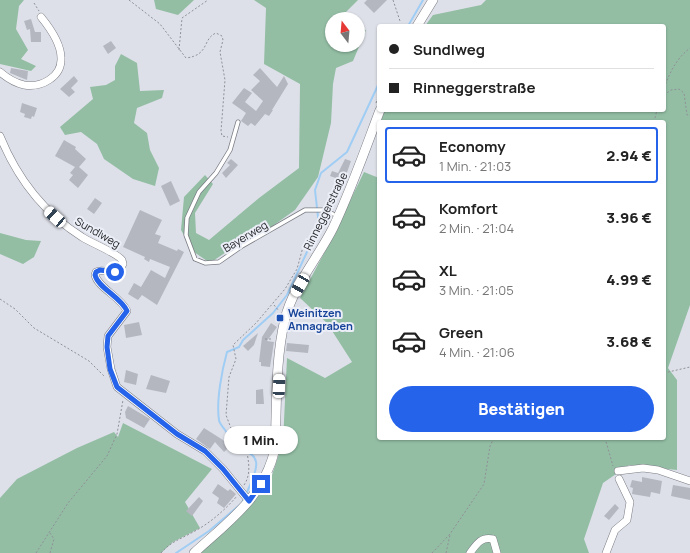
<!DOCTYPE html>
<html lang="de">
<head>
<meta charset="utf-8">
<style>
  :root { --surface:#fff; --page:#f2f2f2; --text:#222; --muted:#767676; --line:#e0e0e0; --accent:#2563eb }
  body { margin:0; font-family:Manrope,sans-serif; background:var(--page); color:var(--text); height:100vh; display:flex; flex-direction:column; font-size:15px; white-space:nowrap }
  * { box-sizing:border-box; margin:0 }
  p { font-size:13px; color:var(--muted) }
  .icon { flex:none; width:22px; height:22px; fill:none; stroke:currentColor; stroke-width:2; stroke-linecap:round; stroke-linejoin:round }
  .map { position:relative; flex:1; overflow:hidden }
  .details { position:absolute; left:377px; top:120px; width:289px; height:320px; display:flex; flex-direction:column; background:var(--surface); border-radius:4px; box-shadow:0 1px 3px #0004 }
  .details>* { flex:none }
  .banner { position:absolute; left:377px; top:24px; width:289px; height:88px; border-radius:4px; box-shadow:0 1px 3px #0004; display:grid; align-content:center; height:88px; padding:0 12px; background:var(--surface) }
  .needle { width:26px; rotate:344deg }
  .fabs { position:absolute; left:325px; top:12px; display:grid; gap:8px }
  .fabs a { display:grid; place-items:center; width:40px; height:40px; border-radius:50%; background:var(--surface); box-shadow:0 1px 3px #0004; font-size:20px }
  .end { position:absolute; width:18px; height:18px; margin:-9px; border:5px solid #2563eb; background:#fff; box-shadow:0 0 0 2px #fff }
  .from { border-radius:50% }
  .bubble { position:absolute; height:28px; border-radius:14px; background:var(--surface); box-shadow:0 1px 3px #0004; font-size:13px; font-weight:800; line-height:28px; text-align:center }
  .car { position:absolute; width:12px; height:24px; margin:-12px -6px; border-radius:5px; box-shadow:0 0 3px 1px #0007; background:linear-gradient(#fff 24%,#345 0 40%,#fff 0 76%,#345 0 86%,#fff 0) }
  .banner b { display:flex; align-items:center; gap:14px; height:38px; font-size:15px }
  .banner b+b { border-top:1px solid var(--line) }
  .banner i { width:10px; height:10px; background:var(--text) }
  ul { padding:7px 0 0; list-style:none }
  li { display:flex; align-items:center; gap:12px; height:56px; margin:0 8px 6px; padding:0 4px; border:2px solid transparent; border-radius:4px }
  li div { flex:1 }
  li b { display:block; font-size:15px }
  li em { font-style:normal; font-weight:800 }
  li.active { border-color:var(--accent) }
  li>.icon { width:36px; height:36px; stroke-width:1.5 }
  .primary-button { display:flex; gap:8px; margin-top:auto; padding:8px 12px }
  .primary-button a { flex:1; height:46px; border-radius:24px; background:var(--accent); color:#fff; font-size:16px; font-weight:800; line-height:46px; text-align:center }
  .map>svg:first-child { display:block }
</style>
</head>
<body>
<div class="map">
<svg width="690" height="553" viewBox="0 0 690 553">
  <rect width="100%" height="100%" fill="#dee0e9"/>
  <g fill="#93bea4">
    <polygon points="0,0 24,0 19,6 16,29 28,50 21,59 36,66 31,71 0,64"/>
    <polygon points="154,0 194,0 178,15 156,9"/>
    <polygon points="254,0 358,0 339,19 332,19 332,45 358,45 358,32 366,30 353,61 336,68 333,84 331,123 318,177 295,210 267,230 235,246 210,263 194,252 181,230 184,197 205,175 213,184 195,213 196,233 209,240 259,198 299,168 300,84 264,64 266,8"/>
    <polygon points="486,0 690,0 690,305 668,368 677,380 677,470 629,465 603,483 584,539 589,553 199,553 252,504 272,475 283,442 287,358 325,378 352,362 327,323 300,298 328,246 364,172 379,178 379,438 664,438 664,122 380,122 385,110 664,110 664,26 425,26 433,15 481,5"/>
    <polygon points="121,54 137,63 140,91 164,90 162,98 137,108 134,123 147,133 150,150 159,168 155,186 133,179 104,159 97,144 81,132 65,135 60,127 93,99 90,87 106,85 115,80 115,66"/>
    <polygon points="0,233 26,240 41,241 34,257 23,264 0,254"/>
    <polygon points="123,423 212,469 185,502 200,528 173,542 161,553 0,553 0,498 17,479 77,448 114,432 118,437"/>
  </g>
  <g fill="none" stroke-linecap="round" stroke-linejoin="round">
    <g stroke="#a0cdf4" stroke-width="2">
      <polyline points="408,26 423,0"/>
      <path d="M246,494C271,443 245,463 225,430C223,427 219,423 219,420C216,401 222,370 227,352L239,347L243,340L273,313L287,295L319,226L315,190L321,173L347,152L379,83"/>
      <polyline points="176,553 209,531 242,503 244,498"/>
    </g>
  </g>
  <g fill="#b5b7c0">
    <polygon points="367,0 387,0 374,13 364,3"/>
    <polygon points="31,19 35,32 41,32 41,42 31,42 30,29 27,30 24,21"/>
    <polygon points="111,41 116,48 108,54 103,46"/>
    <polygon points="11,68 28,71 27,80 10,73"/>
    <polygon points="260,68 277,87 284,76 288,84 272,110 273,110 269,116 265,114 255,126 251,123 248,126 241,121 246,113 232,103 244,88 252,93 245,102 256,111 263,101 251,90 260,81 253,75"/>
    <polygon points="74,76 78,81 71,88 75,92 69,97 60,89"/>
    <polygon points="22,103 37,108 34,117 32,116 31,119 24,117 25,114 20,112"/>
    <polygon points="64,140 76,147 75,149 86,159 79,167 88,175 78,188 69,180 73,175 70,173 75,167 55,156"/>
    <polygon points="231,159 238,165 226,178 222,173 230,165 227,163"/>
    <polygon points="345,159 351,161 344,181 330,176 332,171 338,173"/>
    <polygon points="171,181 180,201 170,206 161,186"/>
    <polygon points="95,198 102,203 94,214 87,209"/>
    <polygon points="140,210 162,220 155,234 161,236 158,243 177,251 178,249 184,252 157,305 142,295 138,300 128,294 134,283 141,287 151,270 165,278 170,267 150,259 149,262 144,259 145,257 123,247"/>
    <polygon points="139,322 142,335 126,338 124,325"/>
    <polygon points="271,323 277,327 267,341 274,342 270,367 261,366 261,362 259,362 262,337"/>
    <polygon points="258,333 254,345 248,351 243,346"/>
    <polygon points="287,343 309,345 308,353 286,351"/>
    <polygon points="126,370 138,374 136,385 124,382"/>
    <polygon points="151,375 170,381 166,393 146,389"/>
    <polygon points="263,389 264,404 256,404 256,390"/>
    <polygon points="128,406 150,419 144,428 126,418 125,412"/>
    <polygon points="204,428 223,440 229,447 224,452 215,442 210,449 196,439"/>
    <polygon points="642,477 662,481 660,494 651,492 650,497 632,494 633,488 630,487 632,480 642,482"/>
    <polygon points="218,484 228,491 230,489 236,494 224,508 217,503 219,498 212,493"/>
    <polygon points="673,485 690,488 690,500 671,496"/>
    <polygon points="199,497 203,501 192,516 186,511"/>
    <polygon points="615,504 619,508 609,520 604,516"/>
  </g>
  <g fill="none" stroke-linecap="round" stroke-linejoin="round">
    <defs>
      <polyline id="service" points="238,122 230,150 216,173 199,192 187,218 186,235 195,259 205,263 219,262 242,246 305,210 323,210 333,214"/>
      <g id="minor">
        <path d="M0,72C7,78 15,83 24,85C41,88 62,77 61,58C61,44 50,28 41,17"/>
        <path d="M0,136C17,178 44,213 82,237C91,243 117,253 122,260L123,264L118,272C110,274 103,268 96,272L95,275C98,288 121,297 127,311L108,336L107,347L111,369L117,387L177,434L205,451L223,469L249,501"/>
        <polyline points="618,471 643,468 658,470 690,481"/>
        <path d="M470,553C476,545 481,536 493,539L497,553"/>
        <polyline points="606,553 615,530 627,520 630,502 619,479"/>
      </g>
      <g id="secondary">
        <polyline points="417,26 433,0"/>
        <path d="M194,553C229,521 264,497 275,449C277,406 275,360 285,319C293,286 318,258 333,228C351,190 365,150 380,110"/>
      </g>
    </defs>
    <use href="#service" stroke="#7a7c84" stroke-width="5"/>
    <use href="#minor" stroke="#7a7c84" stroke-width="8"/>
    <use href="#secondary" stroke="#7a7c84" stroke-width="10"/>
    <g stroke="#8f9097" stroke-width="1" stroke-dasharray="2 2" stroke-linecap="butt">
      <path d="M129,0L160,24L186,58C210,55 202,39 216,33L222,36L223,40L220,52L225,80L221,131L222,136L228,137"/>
      <polyline points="393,0 400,21"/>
      <polyline points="34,3 39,11"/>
      <polyline points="179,50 182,18 208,0"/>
      <path d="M664,88C670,72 676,59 690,48"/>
      <polyline points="664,95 671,90 679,89 684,93 687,115 690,115"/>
      <polyline points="376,103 379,95"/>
      <polyline points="654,122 657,110"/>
      <polyline points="0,299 15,309 34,328 89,361 105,377"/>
      <polyline points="274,305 279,311"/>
      <polyline points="265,339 273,339"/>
      <polyline points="664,373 690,367"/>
      <polyline points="605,438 613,466"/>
      <path d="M244,485C253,472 247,456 245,441L232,431L226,415L229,377L236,359L233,345L256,323L285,289L297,269L303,247L307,244L316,243"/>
      <polyline points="36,553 68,503 107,456 117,434 123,400"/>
      <polyline points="50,553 54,539 50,533"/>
      <path d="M161,553C170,542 181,539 193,532C209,524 225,510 237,496"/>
      <polyline points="432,553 450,534 484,484 490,446 494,438"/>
      <polyline points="446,553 450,535"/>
    </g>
    <use href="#service" stroke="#fff" stroke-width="3.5"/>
    <use href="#minor" stroke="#fff" stroke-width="7"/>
    <use href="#secondary" stroke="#fff" stroke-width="9"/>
  </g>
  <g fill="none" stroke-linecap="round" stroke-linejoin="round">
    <path stroke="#2563eb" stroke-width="5" d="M115,272L100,270L96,272L95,275C98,288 121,297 127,311L108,336L107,347L110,369L117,387L177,434L205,451L223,469L249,501L261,484"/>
  </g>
  <rect fill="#1a4fb4" stroke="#ebeef7" stroke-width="1.5" x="276" y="314" width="8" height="8" rx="2"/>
  <g text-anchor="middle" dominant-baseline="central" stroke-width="4" stroke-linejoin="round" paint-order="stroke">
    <g font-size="11" fill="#242528" stroke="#ebeef7">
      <text transform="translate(325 211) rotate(-64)">Rinneggerstraße</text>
      <text transform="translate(98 232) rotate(30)">Sundlweg</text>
      <text transform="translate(245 236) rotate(-31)">Bayerweg</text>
    </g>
    <g font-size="11" font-weight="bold" fill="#164399" stroke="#ebeef7" text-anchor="start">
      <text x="288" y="312">Weinitzen<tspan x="288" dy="13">Annagraben</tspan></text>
    </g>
  </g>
</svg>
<div class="fabs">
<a><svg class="needle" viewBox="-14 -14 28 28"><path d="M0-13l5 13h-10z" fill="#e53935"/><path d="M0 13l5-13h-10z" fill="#767676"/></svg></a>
</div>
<i class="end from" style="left:115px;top:272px"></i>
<i class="end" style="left:261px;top:484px"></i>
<div class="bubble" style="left:224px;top:426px;width:74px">1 Min.</div>
<i class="car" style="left:55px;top:217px;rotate:312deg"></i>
<i class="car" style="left:300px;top:285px;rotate:210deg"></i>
<i class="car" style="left:279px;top:386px;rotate:2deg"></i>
<div class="banner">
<b><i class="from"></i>Sundlweg</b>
<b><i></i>Rinneggerstraße</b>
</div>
<section class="details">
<ul>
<li class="active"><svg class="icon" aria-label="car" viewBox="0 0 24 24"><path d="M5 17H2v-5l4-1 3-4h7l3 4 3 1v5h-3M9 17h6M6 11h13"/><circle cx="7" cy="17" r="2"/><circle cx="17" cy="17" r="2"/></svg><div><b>Economy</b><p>1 Min. · 21:03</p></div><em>2.94 €</em></li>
<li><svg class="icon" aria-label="car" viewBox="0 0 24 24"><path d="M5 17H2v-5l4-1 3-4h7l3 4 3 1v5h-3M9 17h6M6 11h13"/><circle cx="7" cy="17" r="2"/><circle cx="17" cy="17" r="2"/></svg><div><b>Komfort</b><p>2 Min. · 21:04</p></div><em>3.96 €</em></li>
<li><svg class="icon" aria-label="car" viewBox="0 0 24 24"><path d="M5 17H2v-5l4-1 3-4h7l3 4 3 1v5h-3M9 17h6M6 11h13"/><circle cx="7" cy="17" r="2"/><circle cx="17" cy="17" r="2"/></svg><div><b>XL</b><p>3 Min. · 21:05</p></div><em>4.99 €</em></li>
<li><svg class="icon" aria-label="car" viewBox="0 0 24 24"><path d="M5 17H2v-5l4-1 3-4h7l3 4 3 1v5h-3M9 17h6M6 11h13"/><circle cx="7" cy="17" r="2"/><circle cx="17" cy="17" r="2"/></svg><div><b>Green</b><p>4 Min. · 21:06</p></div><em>3.68 €</em></li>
</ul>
<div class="primary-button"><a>Bestätigen</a></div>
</section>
</div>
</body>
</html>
